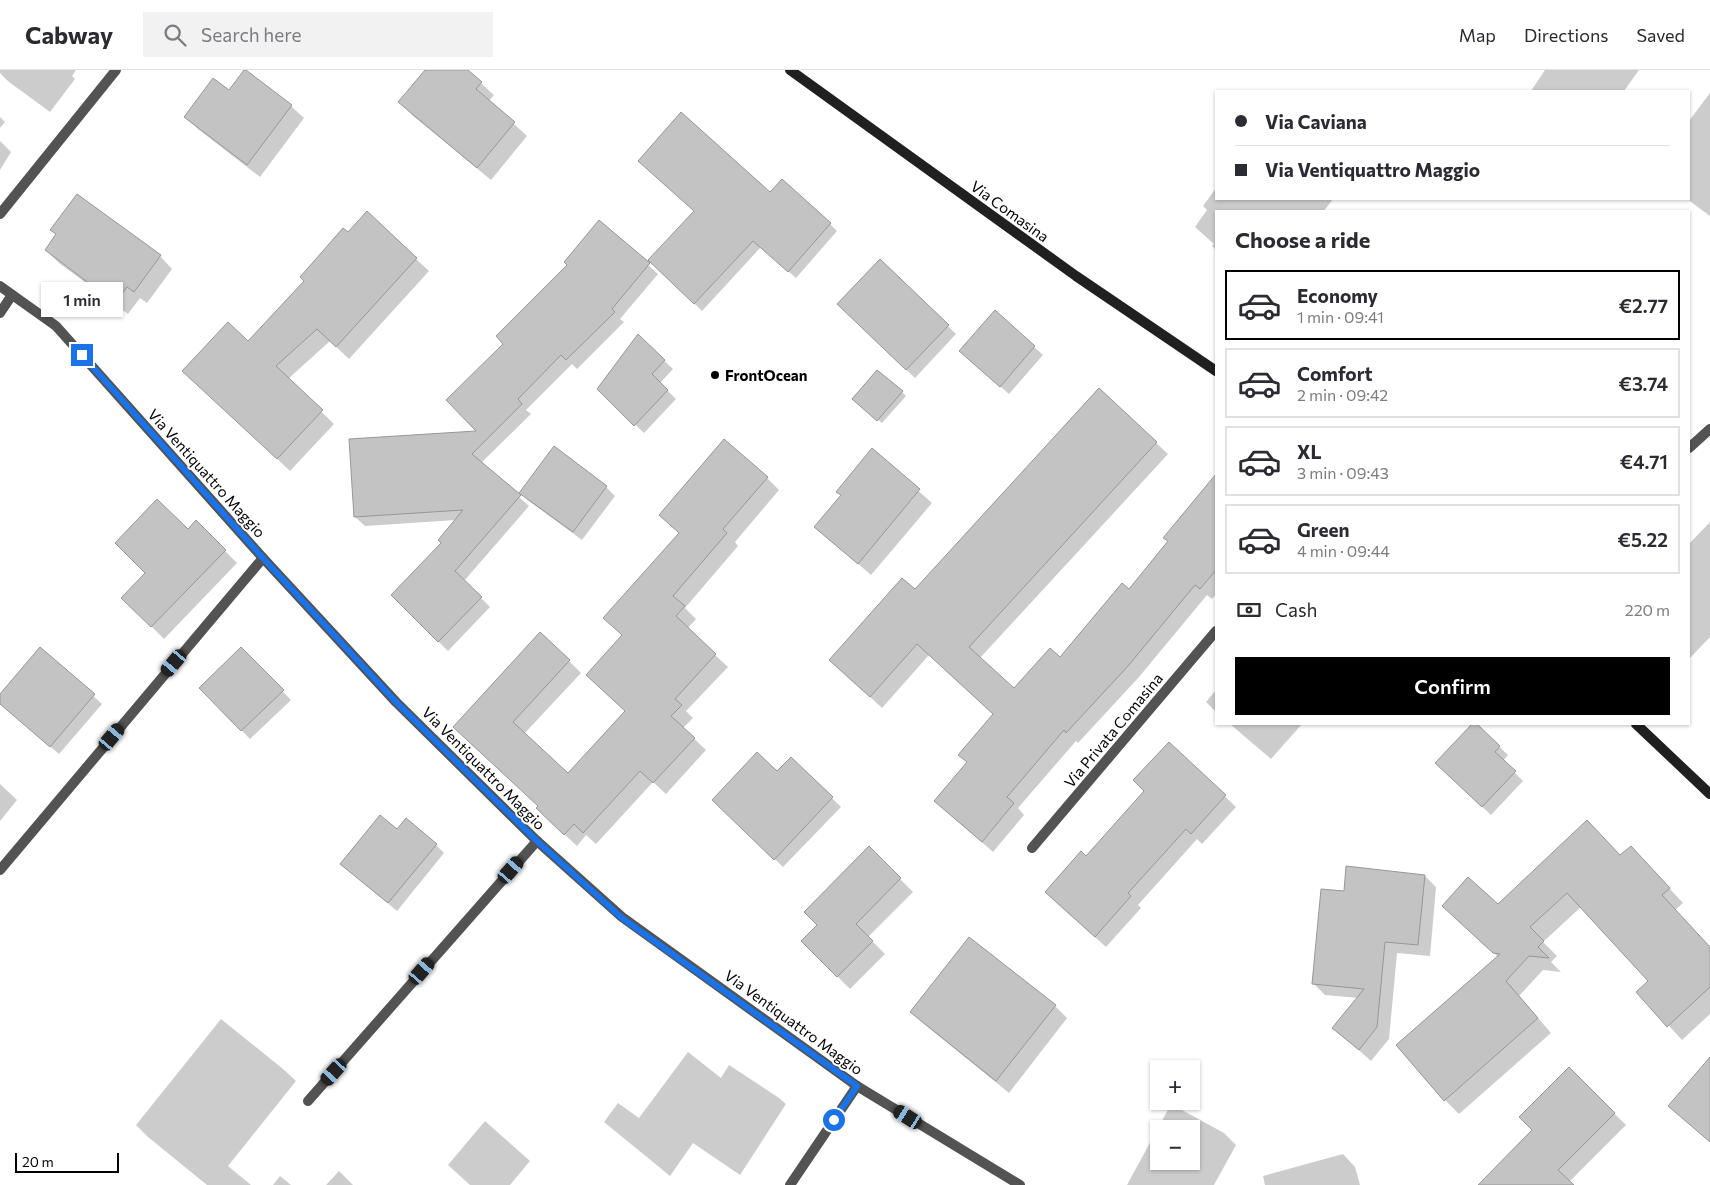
<!DOCTYPE html>
<html lang="en">
<head>
<meta charset="utf-8">
<style>
  :root { --surface:#fff; --page:#f2f2f3; --text:#2b2b33; --muted:#7c7c81; --line:#e1e1e2; --accent:#000 }
  body { margin:0; font-family:Commissioner,sans-serif; background:var(--page); color:var(--text); height:100vh; display:flex; flex-direction:column; font-size:19px; white-space:nowrap }
  * { box-sizing:border-box; margin:0 }
  p { font-size:16px; color:var(--muted) }
  .icon { flex:none; width:28px; height:28px; fill:none; stroke:currentColor; stroke-width:2; stroke-linecap:round; stroke-linejoin:round }
  .map { position:relative; flex:1; overflow:hidden }
  .details { position:absolute; left:1215px; top:140px; width:475px; height:515px; display:flex; flex-direction:column; background:var(--surface); border-radius:0px; box-shadow:0 1px 4px #0004 }
  .details>* { flex:none }
  .banner { position:absolute; left:1215px; top:20px; width:475px; height:110px; border-radius:0px; box-shadow:0 1px 4px #0004; display:grid; align-content:center; height:110px; padding:0 20px; background:var(--surface) }
  .tools { position:absolute; left:1150px; top:990px; display:grid; gap:10px }
  .tools a { display:grid; place-items:center; width:50px; height:50px; border-radius:0px; background:var(--surface); box-shadow:0 1px 4px #0004; font-size:25px }
  .scale { position:absolute; left:15px; bottom:12px; width:104px; box-sizing:border-box; padding-left:5px; border:2px solid #000; border-top:0; font-size:14px; line-height:18px; white-space:nowrap; color:#000; -webkit-text-stroke:4px #fff; paint-order:stroke }
  .end { position:absolute; width:22px; height:22px; margin:-11px; border:6px solid #1a73e8; background:#fff; box-shadow:0 0 0 2px #fff }
  .from { border-radius:50% }
  .bubble { position:absolute; height:35px; border-radius:0px; background:var(--surface); box-shadow:0 1px 4px #0004; font-size:16px; font-weight:600; line-height:35px; text-align:center }
  .car { position:absolute; width:15px; height:30px; margin:-15px -8px; border-radius:6px; box-shadow:0 0 4px 1px #0007; background:linear-gradient(#222 24%,#8ab4d8 0 40%,#222 0 76%,#8ab4d8 0 86%,#222 0) }
  .banner b { display:flex; align-items:center; gap:18px; height:48px; font-size:19px }
  .banner b+b { border-top:1px solid var(--line) }
  .banner i { width:12px; height:12px; background:var(--text) }
  ul { padding:0; list-style:none }
  li { display:flex; align-items:center; gap:15px; height:70px; margin:0 10px 8px; padding:0 10px; border:2px solid var(--line); border-radius:0px }
  li div { flex:1 }
  li b { display:block; font-size:19px }
  li em { font-style:normal; font-weight:600 }
  li.active { border-color:var(--accent) }
  li>.icon { width:45px; height:45px; stroke-width:1.5 }
  h2 { padding:0 20px; font-size:22px; line-height:60px }
  .pay { display:flex; align-items:center; gap:12px; height:55px; padding:0 20px; font-size:19px }
  .pay p { margin-inline-start:auto }
  .primary-button { display:flex; gap:10px; margin-top:auto; padding:10px 20px }
  .primary-button a { flex:1; height:58px; border-radius:0px; background:var(--accent); color:#fff; font-size:20px; font-weight:600; line-height:58px; text-align:center }
  header { display:flex; align-items:center; gap:30px; box-sizing:border-box; height:70px; padding:0 25px; background:var(--surface); border-bottom:1px solid var(--line) }
  header strong { font-size:24px }
  nav { display:flex; gap:28px; margin-inline-start:auto; font-size:18px }
  .search { width:350px; height:45px; background:var(--page); display:flex; align-items:center; gap:12px; box-sizing:border-box; padding:0 18px; border-radius:0px; color:var(--muted); font-size:19px }
  .map>svg:first-child { display:block }
</style>
</head>
<body>
<header>
<strong>Cabway</strong>
<div class="search"><svg class="icon" aria-label="search" viewBox="0 0 24 24"><circle cx="10" cy="10" r="6"/><path d="M15 15l6 6"/></svg>Search here</div>
<nav><a>Map</a><a>Directions</a><a>Saved</a></nav>
</header>
<div class="map">
<svg width="1710" height="1115" viewBox="0 0 1710 1115">
  <rect width="100%" height="100%" fill="#fff"/>
  <g fill="#0003" fill-rule="evenodd">
    <polygon points="0,0 76,0 72,6 75,9 50,42 9,12 0,3"/>
    <polygon points="426,0 466,0 494,25 489,31 527,66 491,110 412,45 400,32"/>
    <polygon points="1545,0 1639,0 1624,21 1531,21"/>
    <polygon points="1710,23 1710,146 1687,129 1689,129 1689,51"/>
    <polygon points="291,36 304,48 260,107 198,59 185,47"/>
    <polygon points="0,47 5,52 0,58"/>
    <polygon points="0,71 11,82 0,100"/>
    <polygon points="1216,118 1216,129 1333,129 1324,141 1216,141 1216,180 1212,176 1214,174 1195,157 1207,140 1203,136"/>
    <polygon points="770,124 830,154 837,161 796,208 761,177 702,241 650,190"/>
    <polygon points="600,152 658,204 620,249 624,252 577,299 572,294 526,340 531,344 481,393 529,436 464,511 490,537 448,581 392,525 443,474 456,450 365,456 355,447 478,362 505,274 568,195"/>
    <polygon points="52,160 160,186 172,199 147,233 140,228 128,244 59,193 46,180 57,165"/>
    <polygon points="348,164 416,189 429,201 349,289 330,271 288,309 334,354 290,401 197,313 248,273"/>
    <polygon points="880,190 956,264 915,308 838,234"/>
    <polygon points="638,266 673,299 660,313 676,329 644,363 598,319"/>
    <polygon points="1034,277 1043,285 1009,324 969,289"/>
    <polygon points="1099,320 1168,384 980,588 1014,620 1060,589 1129,521 1169,472 1213,410 1216,413 1216,524 1212,529 1207,525 1139,607 1078,673 1076,671 1018,738 1024,745 993,782 935,731 968,693 994,645 929,585 882,638 842,601"/>
    <polygon points="902,322 906,326 882,353 857,333"/>
    <polygon points="554,378 606,417 615,426 582,470 529,431 521,423"/>
    <polygon points="872,380 932,433 871,505 816,457 842,426"/>
    <polygon points="767,408 779,420 735,472 738,476 685,538 696,549 687,559 728,597 686,641 693,648 683,658 706,680 666,724 653,712 596,774 586,765 577,776 549,750 539,736 466,669 569,591 581,603 524,664 568,705 626,641 587,605"/>
    <polygon points="196,452 237,493 164,569 123,528"/>
    <polygon points="1710,452 1710,567 1689,589 1689,474"/>
    <polygon points="241,578 291,630 250,669 200,618"/>
    <polygon points="40,579 102,634 59,684 0,633 0,626"/>
    <polygon points="1216,620 1216,642 1206,632"/>
    <polygon points="1230,654 1302,654 1271,689"/>
    <polygon points="1475,654 1508,685 1503,691 1523,711 1491,745 1437,693"/>
    <polygon points="1169,673 1236,737 1202,774 1197,769 1138,835 1141,838 1106,877 1057,833 1086,788 1146,722"/>
    <polygon points="791,688 841,737 783,797 714,730 777,702"/>
    <polygon points="0,714 17,730 0,751"/>
    <polygon points="397,760 436,775 444,783 397,841 351,802"/>
    <polygon points="869,778 913,822 868,867 885,884 850,919 802,871 818,855"/>
    <polygon points="1621,787 1645,792 1683,833 1675,840 1710,877 1710,944 1682,970 1638,922 1650,911 1581,837 1543,872 1557,886 1551,892 1561,902 1543,900 1519,926 1551,963 1459,1044 1445,1030 1498,887 1458,850"/>
    <polygon points="1425,806 1436,817 1430,886 1397,883 1389,969 1371,991 1334,958 1358,928 1325,925 1313,913"/>
    <polygon points="1055,936 1067,948 1009,1023 924,954 912,942"/>
    <polygon points="221,949 283,999 296,1011 228,1096 251,1115 207,1115 148,1067 136,1055"/>
    <polygon points="688,982 721,1008 729,995 779,1028 786,1034 740,1105 693,1073 670,1106 604,1052 618,1033 639,1048"/>
    <polygon points="1569,999 1626,1055 1569,1112 1572,1115 1480,1115 1534,1060"/>
    <path d="M1171,1034L1224,1063L1236,1075L1214,1115H1127ZM1159,1059H1191V1091H1159Z"/>
    <polygon points="485,1051 530,1091 510,1115 470,1115 448,1095"/>
    <polygon points="1343,1084 1355,1097 1360,1115 1265,1115 1263,1106"/>
    <polygon points="339,1101 353,1115 326,1115"/>
    <polygon points="280,1106 291,1115 273,1115"/>
  </g>
  <g fill="#c3c3c3" stroke="#979797">
    <polygon points="244,0 246,0 292,35 247,95 184,47 213,8 229,20"/>
    <polygon points="425,0 468,0 482,12 476,19 515,52 477,98 398,32"/>
    <polygon points="681,42 770,122 782,109 831,153 788,202 753,171 694,234 648,190 694,141 638,91"/>
    <polygon points="77,124 161,185 134,222 127,217 115,233 45,180 56,164 50,160"/>
    <polygon points="367,141 417,188 336,277 317,259 276,296 323,340 277,389 182,301 228,252 248,271 304,211 300,207 343,158 348,162"/>
    <polygon points="599,150 650,193 612,239 615,242 566,290 561,285 518,329 522,334 472,384 521,425 455,501 482,527 438,572 391,525 441,473 438,470 463,440 354,447 349,369 476,361 446,330 503,274 496,266 567,195 564,192"/>
    <polygon points="880,189 949,255 906,300 837,234"/>
    <polygon points="995,240 1035,276 1000,317 959,281"/>
    <polygon points="638,264 665,290 652,304 668,320 634,356 597,319"/>
    <polygon points="877,300 903,321 877,351 852,329"/>
    <polygon points="1099,318 1157,372 969,577 1014,618 1050,578 1060,587 1122,513 1129,519 1168,471 1163,468 1216,404 1216,500 1200,519 1195,515 1128,596 1066,663 1064,660 1007,727 1014,733 982,772 934,731 967,692 958,685 993,644 917,574 870,627 829,590 902,508 915,519"/>
    <polygon points="724,369 768,407 723,459 727,463 673,526 685,536 676,546 716,584 675,629 682,635 671,646 695,668 653,713 640,701 583,763 574,754 564,765 536,738 538,736 453,657 540,562 570,590 513,652 568,703 625,641 586,605 622,565 603,548 679,463 659,445"/>
    <polygon points="554,376 607,416 573,462 519,423"/>
    <polygon points="872,378 920,419 858,494 814,457 841,425 836,422"/>
    <polygon points="157,429 188,459 196,450 226,480 151,557 121,528 145,503 115,473"/>
    <polygon points="40,577 95,624 50,677 0,634 0,624"/>
    <polygon points="241,577 284,620 241,661 199,618"/>
    <polygon points="1472,654 1477,654 1500,676 1495,682 1516,701 1482,737 1435,693"/>
    <polygon points="1169,672 1226,725 1191,764 1186,759 1128,823 1131,826 1095,867 1045,822 1081,781 1086,786 1144,721 1133,710"/>
    <polygon points="757,682 777,701 791,687 833,727 774,790 712,730"/>
    <polygon points="380,745 397,759 406,748 437,774 388,833 340,794"/>
    <polygon points="1587,750 1620,785 1631,776 1670,818 1662,825 1710,877 1710,917 1667,957 1636,922 1648,911 1567,823 1530,857 1544,871 1538,877 1549,888 1529,886 1506,911 1538,948 1444,1031 1396,975 1500,884 1493,883 1442,836 1468,807 1498,834"/>
    <polygon points="869,776 901,808 856,854 873,871 837,907 801,871 817,855 804,842"/>
    <polygon points="1346,796 1425,805 1418,875 1385,872 1377,957 1359,980 1332,958 1364,919 1312,914 1321,819 1344,821"/>
    <polygon points="969,867 1056,935 996,1011 910,942"/>
    <polygon points="1710,987 1710,1072 1668,1036"/>
    <polygon points="1569,997 1615,1043 1558,1100 1574,1115 1478,1115 1532,1060 1519,1047"/>
  </g>
  <g fill="none" stroke-linecap="round" stroke-linejoin="round">
    <g stroke="#535353" stroke-width="10">
      <polyline points="0,144 116,0"/>
      <polyline points="0,216 56,256 263,488 396,632 537,771 622,847 857,1016 1020,1115"/>
      <polyline points="0,243 12,225"/>
      <polyline points="1689,378 1710,359"/>
      <polyline points="1032,778 1216,561"/>
      <polyline points="0,800 263,488"/>
      <polyline points="308,1031 537,771"/>
      <polyline points="790,1115 857,1016"/>
    </g>
    <g stroke="#202020" stroke-width="10">
      <polyline points="790,0 1076,206 1216,301"/>
      <polyline points="1636,654 1710,724"/>
    </g>
  </g>
  <g fill="none" stroke-linecap="round" stroke-linejoin="round">
    <polyline stroke="#1a73e8" stroke-width="6" points="82,285 263,488 396,632 537,771 622,848 857,1016 834,1050"/>
  </g>
  <circle fill="#000" stroke="#fff" stroke-width="2" cx="715" cy="305" r="5"/>
  <g text-anchor="middle" dominant-baseline="central" stroke-width="4" stroke-linejoin="round" paint-order="stroke">
    <g font-size="15" fill="#000" stroke="#fff">
      <text transform="translate(1010 141) rotate(36)">Via Comasina</text>
      <text transform="translate(207 403) rotate(48)">Via Ventiquattro Maggio</text>
      <text transform="translate(1113 660) rotate(-50)">Via Privata Comasina</text>
      <text transform="translate(484 698) rotate(45)">Via Ventiquattro Maggio</text>
      <text transform="translate(794 952) rotate(36)">Via Ventiquattro Maggio</text>
    </g>
    <g font-size="15" font-weight="bold" fill="#000" stroke="#fff" text-anchor="start">
      <text x="725" y="305">FrontOcean</text>
    </g>
  </g>
</svg>
<div class="tools">
<a>+</a>
<a>−</a>
</div>
<div class="scale">20 m</div>
<i class="end from" style="left:834px;top:1050px"></i>
<i class="end" style="left:82px;top:285px"></i>
<div class="bubble" style="left:41px;top:212px;width:82px">1 min</div>
<i class="car" style="left:174px;top:593px;rotate:220deg"></i>
<i class="car" style="left:112px;top:667px;rotate:40deg"></i>
<i class="car" style="left:511px;top:800px;rotate:41deg"></i>
<i class="car" style="left:422px;top:901px;rotate:41deg"></i>
<i class="car" style="left:334px;top:1002px;rotate:222deg"></i>
<i class="car" style="left:908px;top:1047px;rotate:302deg"></i>
<div class="banner">
<b><i class="from"></i>Via Caviana</b>
<b><i></i>Via Ventiquattro Maggio</b>
</div>
<section class="details">
<h2>Choose a ride</h2>
<ul>
<li class="active"><svg class="icon" aria-label="car" viewBox="0 0 24 24"><path d="M5 17H2v-5l4-1 3-4h7l3 4 3 1v5h-3M9 17h6M6 11h13"/><circle cx="7" cy="17" r="2"/><circle cx="17" cy="17" r="2"/></svg><div><b>Economy</b><p>1 min · 09:41</p></div><em>€2.77</em></li>
<li><svg class="icon" aria-label="car" viewBox="0 0 24 24"><path d="M5 17H2v-5l4-1 3-4h7l3 4 3 1v5h-3M9 17h6M6 11h13"/><circle cx="7" cy="17" r="2"/><circle cx="17" cy="17" r="2"/></svg><div><b>Comfort</b><p>2 min · 09:42</p></div><em>€3.74</em></li>
<li><svg class="icon" aria-label="car" viewBox="0 0 24 24"><path d="M5 17H2v-5l4-1 3-4h7l3 4 3 1v5h-3M9 17h6M6 11h13"/><circle cx="7" cy="17" r="2"/><circle cx="17" cy="17" r="2"/></svg><div><b>XL</b><p>3 min · 09:43</p></div><em>€4.71</em></li>
<li><svg class="icon" aria-label="car" viewBox="0 0 24 24"><path d="M5 17H2v-5l4-1 3-4h7l3 4 3 1v5h-3M9 17h6M6 11h13"/><circle cx="7" cy="17" r="2"/><circle cx="17" cy="17" r="2"/></svg><div><b>Green</b><p>4 min · 09:44</p></div><em>€5.22</em></li>
</ul>
<div class="pay"><svg class="icon" aria-label="cash" viewBox="0 0 24 24"><path d="M3 7h18v10H3z"/><circle cx="12" cy="12" r="2"/></svg>Cash<p>220 m</p></div>
<div class="primary-button"><a>Confirm</a></div>
</section>
</div>
</body>
</html>
